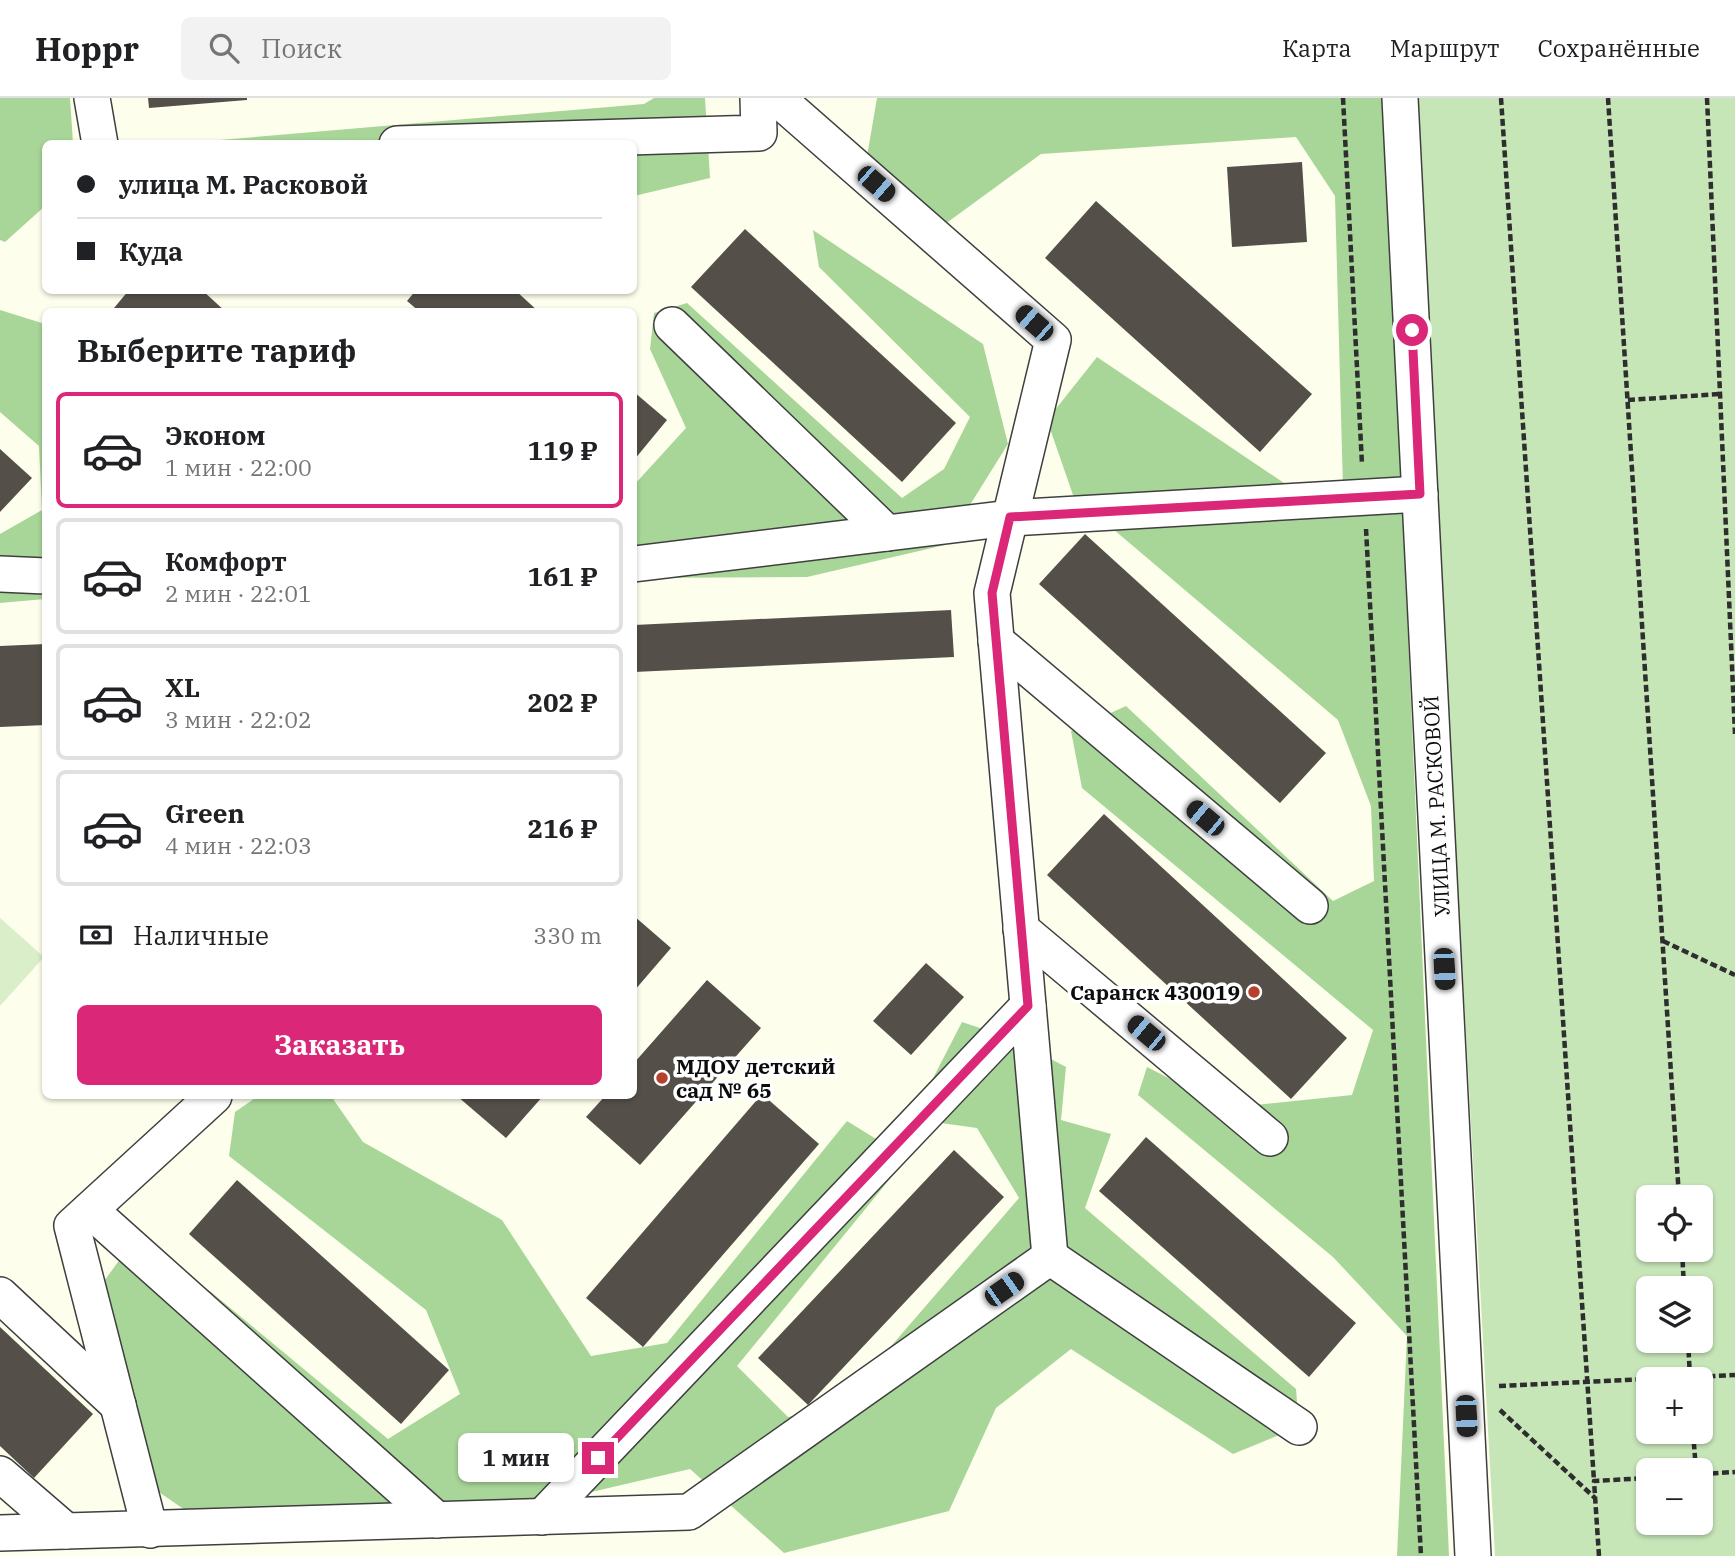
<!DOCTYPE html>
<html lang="ru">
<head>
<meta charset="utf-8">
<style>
  :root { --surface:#fff; --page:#f2f2f2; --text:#202124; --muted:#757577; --line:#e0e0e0; --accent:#db2777 }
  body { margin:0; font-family:"IBM Plex Serif",serif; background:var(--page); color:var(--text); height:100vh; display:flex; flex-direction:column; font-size:26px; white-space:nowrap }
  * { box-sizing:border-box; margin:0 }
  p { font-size:23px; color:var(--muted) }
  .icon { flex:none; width:38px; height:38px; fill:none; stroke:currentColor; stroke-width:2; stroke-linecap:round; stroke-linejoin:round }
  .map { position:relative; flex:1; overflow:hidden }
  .sheet { position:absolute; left:42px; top:210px; width:595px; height:791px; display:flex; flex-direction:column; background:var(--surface); border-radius:10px; box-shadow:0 2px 5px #0004 }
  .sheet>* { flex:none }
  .hud { position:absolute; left:42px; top:42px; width:595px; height:154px; border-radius:10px; box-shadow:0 2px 5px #0004; display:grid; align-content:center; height:154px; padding:0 35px; background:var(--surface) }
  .controls { position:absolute; left:1636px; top:1087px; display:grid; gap:14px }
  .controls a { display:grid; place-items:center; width:77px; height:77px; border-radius:10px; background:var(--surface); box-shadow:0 2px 5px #0004; font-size:35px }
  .end { position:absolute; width:32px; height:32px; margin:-16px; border:9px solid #db2777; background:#fff; box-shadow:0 0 0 4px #fff }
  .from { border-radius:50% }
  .bubble { position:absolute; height:49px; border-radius:10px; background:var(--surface); box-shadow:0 2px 5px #0004; font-size:23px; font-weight:700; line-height:49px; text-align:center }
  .car { position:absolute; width:21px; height:42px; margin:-21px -10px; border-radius:9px; box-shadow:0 0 5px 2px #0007; background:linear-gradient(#222 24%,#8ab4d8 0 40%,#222 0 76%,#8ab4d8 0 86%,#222 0) }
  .hud b { display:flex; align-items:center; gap:24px; height:66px; font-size:26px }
  .hud b+b { border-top:2px solid var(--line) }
  .hud i { width:18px; height:18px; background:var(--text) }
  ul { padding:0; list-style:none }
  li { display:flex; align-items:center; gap:21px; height:116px; margin:0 14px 10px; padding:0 21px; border:4px solid var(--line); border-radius:10px }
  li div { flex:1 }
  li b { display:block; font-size:26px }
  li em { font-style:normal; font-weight:700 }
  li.selected { border-color:var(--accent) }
  li>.icon { width:63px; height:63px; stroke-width:1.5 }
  h2 { padding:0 35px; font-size:32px; line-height:84px }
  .pay { display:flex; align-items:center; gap:18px; height:77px; padding:0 35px; font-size:26px }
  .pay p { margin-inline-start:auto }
  .primary-button { display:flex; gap:14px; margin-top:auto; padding:14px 35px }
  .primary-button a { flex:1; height:80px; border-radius:10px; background:var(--accent); color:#fff; font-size:28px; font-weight:700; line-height:80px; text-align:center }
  header { display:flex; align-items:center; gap:42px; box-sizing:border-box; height:98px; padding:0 35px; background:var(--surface); border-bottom:2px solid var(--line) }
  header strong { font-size:33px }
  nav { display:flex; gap:38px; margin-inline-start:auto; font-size:24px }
  .search { width:490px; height:63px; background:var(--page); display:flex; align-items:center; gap:18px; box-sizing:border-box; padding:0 24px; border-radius:10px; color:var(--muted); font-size:26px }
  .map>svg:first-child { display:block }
</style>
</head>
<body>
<header>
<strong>Hoppr</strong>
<div class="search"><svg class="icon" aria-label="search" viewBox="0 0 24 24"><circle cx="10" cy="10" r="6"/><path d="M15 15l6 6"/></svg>Поиск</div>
<nav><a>Карта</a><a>Маршрут</a><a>Сохранённые</a></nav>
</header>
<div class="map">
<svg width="1735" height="1458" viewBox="0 0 1735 1458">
  <rect width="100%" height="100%" fill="#fefeed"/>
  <path fill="#c7e6b8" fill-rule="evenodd" d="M1414,0H1735V1458H1495ZM1648,1099H1701V1152H1648ZM1648,1190H1701V1242H1648ZM1648,1281H1701V1334H1648ZM1648,1372H1701V1424H1648Z"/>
  <g fill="#a8d698">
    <polygon points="0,0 70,0 73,45 46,46 45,108 5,144 0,142"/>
    <polygon points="654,0 705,0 710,80 634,98 634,46 172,46 644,6"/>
    <polygon points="877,0 1384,0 1449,1458 1397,1458 1407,1238 1333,1159 1138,997 1147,969 1227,1010 1352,997 1373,932 1082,690 1071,633 1126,608 1333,803 1374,783 1371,708 1338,622 1073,397 1047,322 1097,259 1290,389 1343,390 1335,98 1296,39 1041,56 941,129 865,70"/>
    <polygon points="813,132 983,246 1008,346 945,447 807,479 634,480 634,387 686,330 650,251 654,215 687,205 902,400 944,371 970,319 819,169"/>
    <polygon points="0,212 45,226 45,501 0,505 0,436 42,412 39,348 0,314"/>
    <polygon points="962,924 1013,941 1066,969 1061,1022 1111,1036 1085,1110 1296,1291 1299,1329 1233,1356 1071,1251 996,1310 949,1413 784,1455 690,1371 570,1399 378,1419 198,1421 127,1372 99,1190 134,1142 211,1194 388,1341 460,1296 426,1212 229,1058 235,1014 258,998 331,998 363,1044 502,1122 591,1258 667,1245 847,1023 907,1060 737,1268 788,1319 842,1305 1019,1100 977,1030 912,1021"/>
  </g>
  <polygon fill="#daeeca" points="0,820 44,859 0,908"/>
  <g fill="#545049">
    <polygon points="148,0 247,0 247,2 149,10"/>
    <polygon points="1302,64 1307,144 1232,149 1227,69"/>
    <polygon points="1096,103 1312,296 1260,354 1045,160"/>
    <polygon points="745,131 956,325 902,384 691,189"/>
    <polygon points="129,192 202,192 226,214 117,214 114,210"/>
    <polygon points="416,192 515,192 539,214 420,214 407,203"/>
    <polygon points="634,294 667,322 634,362"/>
    <polygon points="0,351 32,380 0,414"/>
    <polygon points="1085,436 1326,655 1280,705 1039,486"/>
    <polygon points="951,512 954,559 634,574 634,527"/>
    <polygon points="46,546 46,627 0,629 0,548"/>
    <polygon points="1104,716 1347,940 1291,1001 1047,777"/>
    <polygon points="634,818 671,850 634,893"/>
    <polygon points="926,865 964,899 911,957 873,923"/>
    <polygon points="707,882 761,930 640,1067 586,1019 605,998 634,998 634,965"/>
    <polygon points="762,996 819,1046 643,1249 586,1200"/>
    <polygon points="457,998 543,998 506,1040"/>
    <polygon points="1146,1039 1356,1225 1309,1279 1099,1093"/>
    <polygon points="954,1052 1004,1099 808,1307 758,1260"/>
    <polygon points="237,1082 449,1272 401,1326 189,1136"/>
    <polygon points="0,1229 93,1316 34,1380 0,1348"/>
  </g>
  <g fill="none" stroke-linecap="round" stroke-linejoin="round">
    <defs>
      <g id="minor">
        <polyline points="92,0 100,46"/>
        <polyline points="777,0 1053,242 992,495 1050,1159"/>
        <polyline points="1400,0 1473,1458"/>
        <polyline points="397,46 759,35 758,0"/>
        <polyline points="672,227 887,435"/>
        <polyline points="634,466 1010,420 1420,396"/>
        <polyline points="0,476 46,478"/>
        <polyline points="996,543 1310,808"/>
        <polyline points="1021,831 1270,1040"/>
        <polyline points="90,1112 437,1422"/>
        <polyline points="0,1197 118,1307"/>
        <polyline points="0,1376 66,1433"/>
        <polyline points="542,1419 1028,908"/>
        <polyline points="150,1432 72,1128 214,998"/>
        <polyline points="0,1435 689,1414 1050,1159 1299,1329"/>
      </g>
    </defs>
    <use href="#minor" stroke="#3f3f3f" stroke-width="38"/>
    <g stroke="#2e2e2e" stroke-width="4.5" stroke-dasharray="7 3.5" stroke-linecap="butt">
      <polyline points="1343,0 1362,366"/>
      <polyline points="1501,0 1594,1383"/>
      <polyline points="1608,0 1679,1099"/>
      <polyline points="1707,0 1735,636"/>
      <polyline points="1628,302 1720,296"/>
      <polyline points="1366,431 1421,1458"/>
      <polyline points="1663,843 1735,877"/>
      <polyline points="1682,1152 1684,1190"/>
      <polyline points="1688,1242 1690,1280"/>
      <polyline points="1656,1281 1735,1277"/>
      <polyline points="1499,1288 1648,1281"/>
      <polyline points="1500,1312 1595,1400"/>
      <polyline points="1693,1334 1696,1372"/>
      <polyline points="1701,1376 1735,1374"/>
      <polyline points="1599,1458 1594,1383 1648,1380"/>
    </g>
    <use href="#minor" stroke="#fff" stroke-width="35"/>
  </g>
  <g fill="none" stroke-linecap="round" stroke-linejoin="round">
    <polyline stroke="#db2777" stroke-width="9" points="598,1360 1028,908 992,495 1010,419 1420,396 1412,232"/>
  </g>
  <g fill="#b5402c" stroke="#fff" stroke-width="2.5">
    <circle cx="1254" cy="894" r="7"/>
    <circle cx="662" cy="980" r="7"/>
  </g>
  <g text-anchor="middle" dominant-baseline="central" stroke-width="7" stroke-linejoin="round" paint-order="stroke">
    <g font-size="21" fill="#0c0c0c" stroke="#fff">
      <text transform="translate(1436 708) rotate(-93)">УЛИЦА М. РАСКОВОЙ</text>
    </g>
    <g font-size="21" font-weight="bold" fill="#0c0c0c" stroke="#fff" text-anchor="end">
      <text x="1240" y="894">Саранск 430019</text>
      <text x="676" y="968" text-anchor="start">МДОУ детский<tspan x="676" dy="24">сад № 65</tspan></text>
    </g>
  </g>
</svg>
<div class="controls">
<a><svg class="icon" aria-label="locate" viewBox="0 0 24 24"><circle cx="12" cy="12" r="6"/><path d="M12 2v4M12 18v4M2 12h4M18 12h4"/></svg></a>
<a><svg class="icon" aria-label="layers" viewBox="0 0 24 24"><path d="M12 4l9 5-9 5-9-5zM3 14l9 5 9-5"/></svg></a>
<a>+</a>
<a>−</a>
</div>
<i class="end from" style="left:1412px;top:232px"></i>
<i class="end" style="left:598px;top:1360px"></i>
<div class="bubble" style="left:458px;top:1335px;width:116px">1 мин</div>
<i class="car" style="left:876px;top:86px;rotate:131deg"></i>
<i class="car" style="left:1034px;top:225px;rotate:311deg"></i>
<i class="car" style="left:1205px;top:720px;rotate:310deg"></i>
<i class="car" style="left:1444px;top:871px;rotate:177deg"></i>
<i class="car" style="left:1146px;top:935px;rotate:310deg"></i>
<i class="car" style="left:1004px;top:1191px;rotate:55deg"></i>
<i class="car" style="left:1466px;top:1318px;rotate:177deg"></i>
<div class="hud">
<b><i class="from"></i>улица М. Расковой</b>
<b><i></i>Куда</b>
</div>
<section class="sheet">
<h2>Выберите тариф</h2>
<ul>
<li class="selected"><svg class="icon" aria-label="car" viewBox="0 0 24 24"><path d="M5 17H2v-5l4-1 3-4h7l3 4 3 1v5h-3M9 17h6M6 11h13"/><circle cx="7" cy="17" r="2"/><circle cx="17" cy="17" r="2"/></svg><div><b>Эконом</b><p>1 мин · 22:00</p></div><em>119 ₽</em></li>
<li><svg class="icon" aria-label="car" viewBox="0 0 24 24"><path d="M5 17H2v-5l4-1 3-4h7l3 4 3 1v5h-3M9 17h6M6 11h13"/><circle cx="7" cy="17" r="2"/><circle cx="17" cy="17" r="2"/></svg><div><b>Комфорт</b><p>2 мин · 22:01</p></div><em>161 ₽</em></li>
<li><svg class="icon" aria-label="car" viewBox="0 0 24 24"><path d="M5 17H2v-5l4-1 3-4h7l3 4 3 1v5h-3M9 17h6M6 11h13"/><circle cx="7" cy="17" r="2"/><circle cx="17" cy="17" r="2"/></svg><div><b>XL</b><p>3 мин · 22:02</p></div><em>202 ₽</em></li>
<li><svg class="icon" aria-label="car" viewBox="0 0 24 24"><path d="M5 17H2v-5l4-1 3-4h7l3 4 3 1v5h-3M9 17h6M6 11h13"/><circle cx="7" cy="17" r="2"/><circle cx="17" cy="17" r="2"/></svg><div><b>Green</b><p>4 мин · 22:03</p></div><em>216 ₽</em></li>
</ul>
<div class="pay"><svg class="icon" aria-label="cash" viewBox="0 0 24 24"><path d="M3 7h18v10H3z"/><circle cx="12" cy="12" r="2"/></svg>Наличные<p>330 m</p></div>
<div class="primary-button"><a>Заказать</a></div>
</section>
</div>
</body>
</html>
